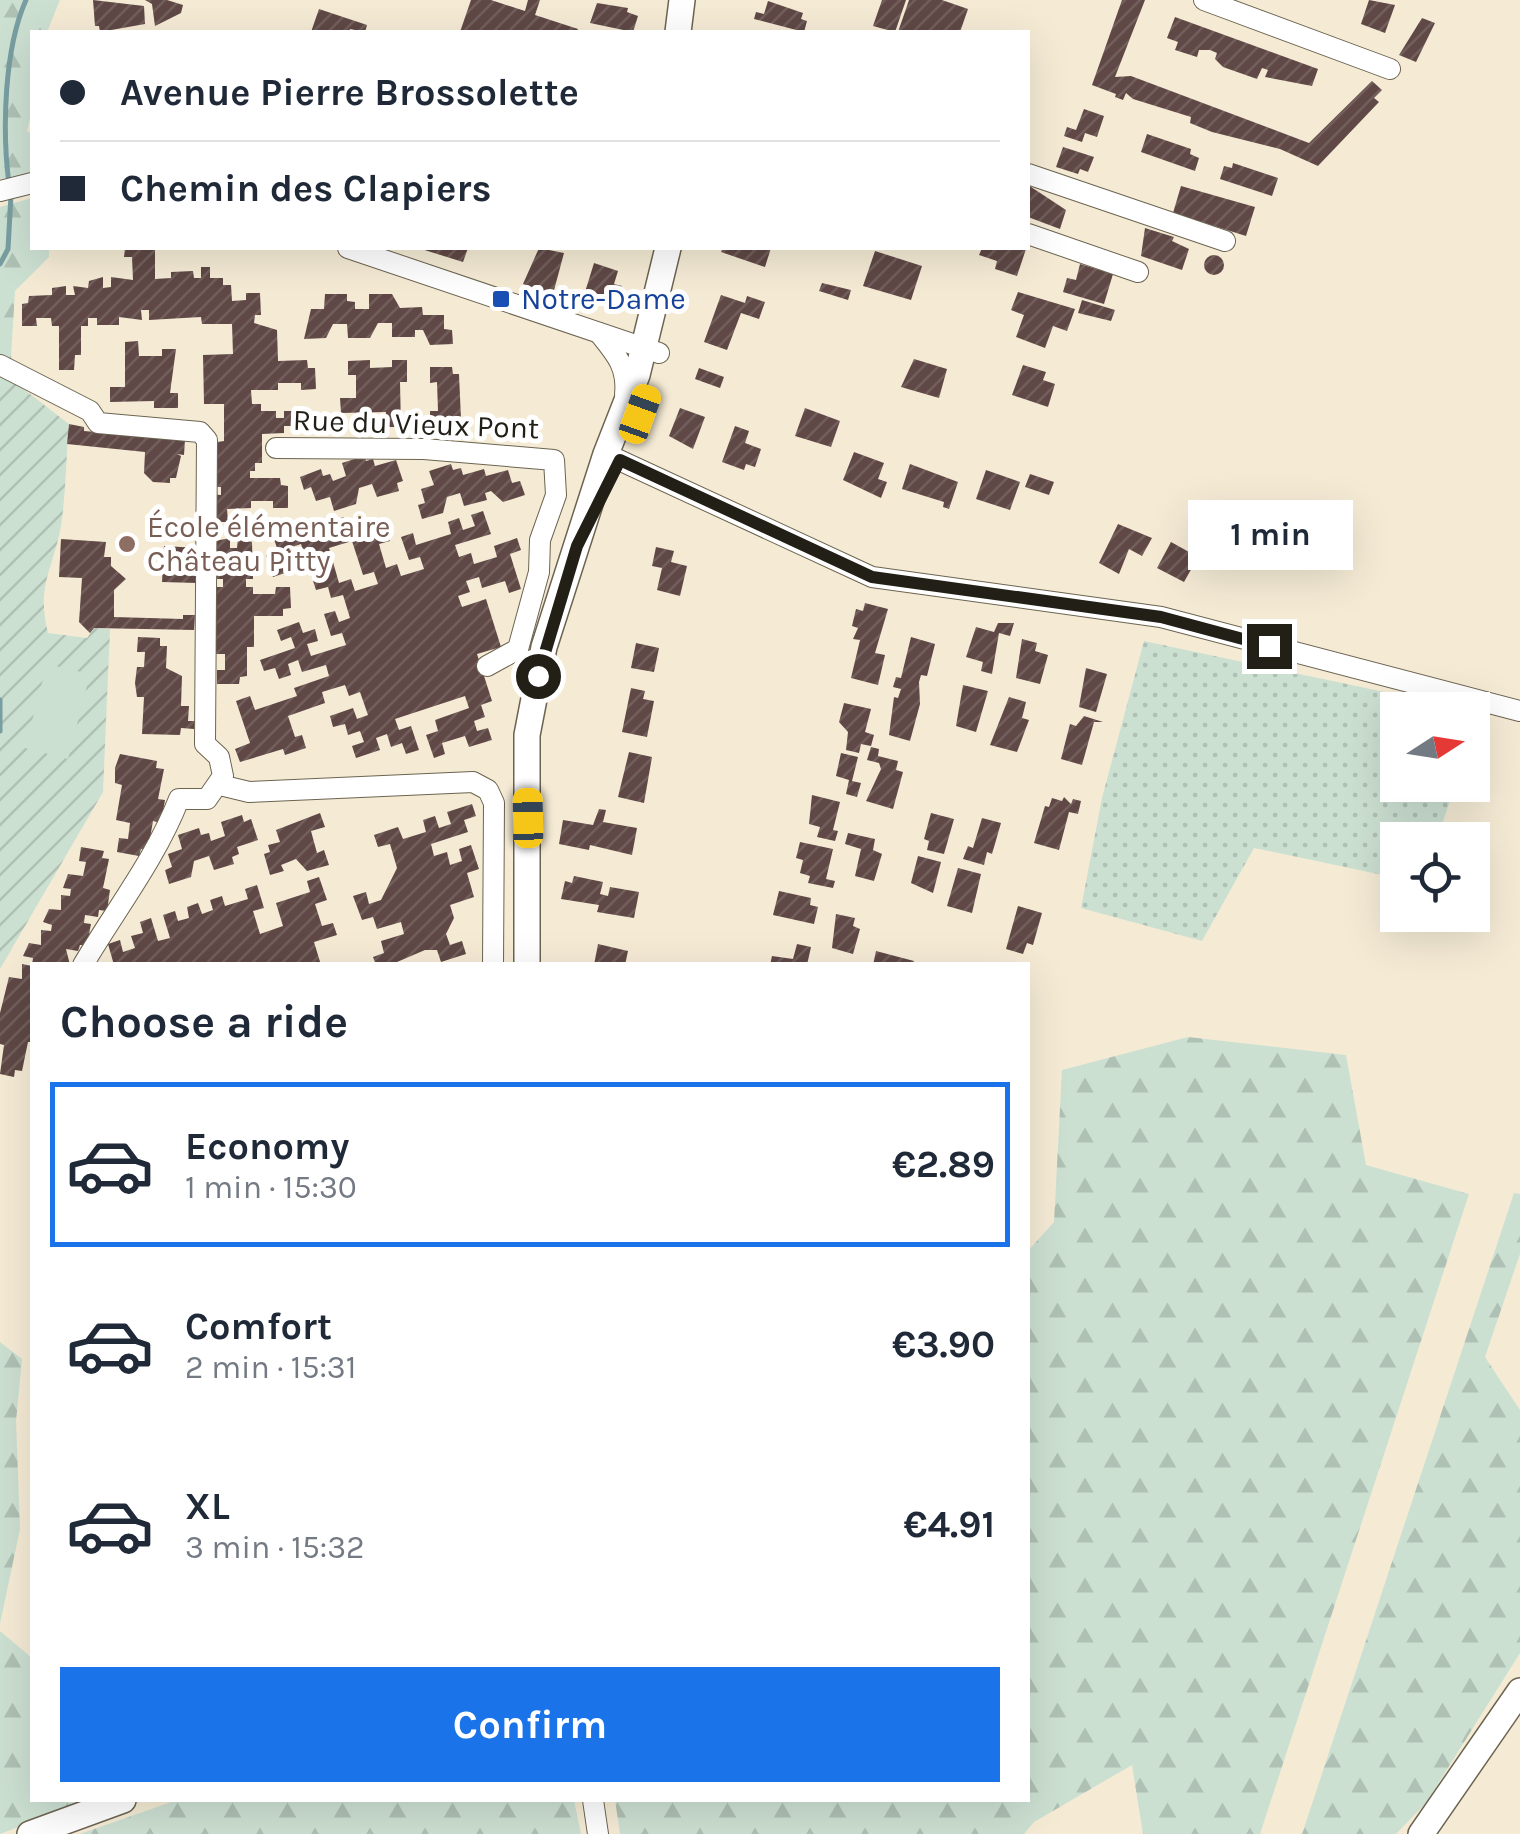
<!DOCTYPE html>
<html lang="en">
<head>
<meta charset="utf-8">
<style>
  :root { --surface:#fff; --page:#f6f6f7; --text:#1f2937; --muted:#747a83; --line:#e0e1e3; --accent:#1a73e8 }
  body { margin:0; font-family:Karla,sans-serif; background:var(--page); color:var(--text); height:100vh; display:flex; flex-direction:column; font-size:38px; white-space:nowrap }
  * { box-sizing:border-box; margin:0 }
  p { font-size:32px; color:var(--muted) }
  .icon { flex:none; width:55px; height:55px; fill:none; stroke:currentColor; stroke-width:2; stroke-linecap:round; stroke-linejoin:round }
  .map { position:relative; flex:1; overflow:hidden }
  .side { position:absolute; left:30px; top:962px; width:1000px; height:840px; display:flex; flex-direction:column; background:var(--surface); border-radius:0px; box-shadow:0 10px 40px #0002 }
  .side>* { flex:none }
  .top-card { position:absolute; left:30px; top:30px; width:1000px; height:220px; border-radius:0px; box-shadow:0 10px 40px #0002; display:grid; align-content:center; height:220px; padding:0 30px; background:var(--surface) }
  .needle { width:65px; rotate:78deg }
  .fabs { position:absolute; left:1380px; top:692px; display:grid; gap:20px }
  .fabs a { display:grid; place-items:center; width:110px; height:110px; border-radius:0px; background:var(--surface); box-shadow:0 10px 40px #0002; font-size:50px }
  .end { position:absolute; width:45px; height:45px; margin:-22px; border:12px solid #221f17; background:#fff; box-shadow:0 0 0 5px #fff }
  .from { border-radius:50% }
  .bubble { position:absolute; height:70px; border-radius:0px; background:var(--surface); box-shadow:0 10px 40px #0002; font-size:32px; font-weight:700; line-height:70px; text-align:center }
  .car { position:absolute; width:30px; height:60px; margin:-30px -15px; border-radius:12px; box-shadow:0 0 8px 2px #0007; background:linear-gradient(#f5c518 24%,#345 0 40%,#f5c518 0 76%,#345 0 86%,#f5c518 0) }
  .top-card b { display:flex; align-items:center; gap:35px; height:95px; font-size:38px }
  .top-card b+b { border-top:2px solid var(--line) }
  .top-card i { width:25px; height:25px; background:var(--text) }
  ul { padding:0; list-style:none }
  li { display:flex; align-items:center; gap:30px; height:165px; margin:0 20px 15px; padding:0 10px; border:5px solid transparent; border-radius:0px }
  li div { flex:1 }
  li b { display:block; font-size:38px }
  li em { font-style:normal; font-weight:700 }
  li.current { border-color:var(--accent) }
  li>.icon { width:90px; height:90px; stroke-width:1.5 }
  h2 { padding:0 30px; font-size:45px; line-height:120px }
  .button { display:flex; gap:20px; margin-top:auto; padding:20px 30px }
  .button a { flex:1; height:115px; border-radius:0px; background:var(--accent); color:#fff; font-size:40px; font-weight:700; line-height:115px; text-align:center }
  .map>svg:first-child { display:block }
</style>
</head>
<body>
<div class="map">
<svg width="1520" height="1834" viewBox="0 0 1520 1834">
  <defs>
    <pattern id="grass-dots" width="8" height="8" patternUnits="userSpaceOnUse" patternTransform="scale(2.5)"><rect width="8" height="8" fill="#cce0d2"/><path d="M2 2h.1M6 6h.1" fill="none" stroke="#afc0b4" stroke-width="1.8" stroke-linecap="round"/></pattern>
    <pattern id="forest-firs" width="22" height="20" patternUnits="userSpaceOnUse" patternTransform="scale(2.5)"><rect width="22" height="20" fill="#cce0d2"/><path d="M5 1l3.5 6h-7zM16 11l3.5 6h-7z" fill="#afc0b4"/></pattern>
    <pattern id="garden-furrows" width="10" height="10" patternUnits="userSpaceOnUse" patternTransform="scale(2.5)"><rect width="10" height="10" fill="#cce0d2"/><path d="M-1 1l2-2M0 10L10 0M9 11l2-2" fill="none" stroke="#afc0b4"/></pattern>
    <pattern id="building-hatch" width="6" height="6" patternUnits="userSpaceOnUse" patternTransform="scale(2.5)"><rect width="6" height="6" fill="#5f4845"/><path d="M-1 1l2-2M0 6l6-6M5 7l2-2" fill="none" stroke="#725f5c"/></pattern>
  </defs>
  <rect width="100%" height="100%" fill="#f5ebd5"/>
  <polygon fill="url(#grass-dots)" points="1144,641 1394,694 1436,710 1398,710 1398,785 1455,785 1437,840 1398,840 1397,878 1254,848 1202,941 1081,908 1102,798"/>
  <g fill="url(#forest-firs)">
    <polygon points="0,0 60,0 47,32 32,32 32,111 27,131 32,133 32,173 0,179"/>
    <polygon points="32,198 32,248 49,248 49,257 15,291 11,357 30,428 0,838 0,207"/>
    <polygon points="1188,1037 1346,1055 1366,1165 1469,1194 1260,1834 1143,1834 1132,1765 1034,1822 1024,1834 620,1834 615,1800 1028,1800 1028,1251 1054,1222 1062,1070"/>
    <polygon points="1514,1193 1520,1194 1520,1254 1485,1357 1520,1410 1520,1653 1426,1803 1396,1834 1302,1834"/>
    <polygon points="0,1342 22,1359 16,1421 20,1529 0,1624"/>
    <polygon points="0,1631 32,1658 32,1800 82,1803 0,1834"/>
    <polygon points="177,1800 574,1800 581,1834 80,1834"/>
  </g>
  <path fill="url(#garden-furrows)" d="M0,371L69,424C66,457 66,493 61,526C53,570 36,585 48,633L87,638L94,628L110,629L103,792L0,969Z"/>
  <polygon fill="#cce0d2" points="47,664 90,674 68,759 25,748"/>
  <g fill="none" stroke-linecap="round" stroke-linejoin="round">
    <g stroke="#789ea1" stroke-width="5">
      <path d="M9,184C2,131 4,49 26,0"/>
      <polyline points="0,264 8,249 11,195"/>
      <polyline points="0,700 0,731"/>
    </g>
  </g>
  <g fill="url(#building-hatch)" fill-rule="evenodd">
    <polygon points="93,0 144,6 145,24 100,32 99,26 95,26"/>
    <polygon points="145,0 167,0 183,5 181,13 155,26 152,4"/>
    <polygon points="471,0 491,0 525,11 528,0 540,0 535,15 578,29 577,32 460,32"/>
    <polygon points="882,0 906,0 895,32 873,26"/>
    <polygon points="909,0 942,0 968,9 960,32 898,32"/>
    <polygon points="1122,0 1145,0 1115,77 1131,76 1309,143 1372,81 1382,90 1374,98 1379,102 1318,166 1280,149 1212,132 1190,123 1191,117 1133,99 1126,93 1123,100 1115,97 1116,94 1092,85"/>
    <polygon points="1369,0 1395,5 1385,33 1361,24"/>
    <polygon points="768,1 803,13 801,19 807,21 804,32 754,19 756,12 764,14"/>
    <polygon points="597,3 628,8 627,12 638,16 633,32 590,23"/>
    <polygon points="319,9 367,25 365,32 350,29 349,32 311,32"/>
    <polygon points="1175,17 1318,69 1312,86 1265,77 1268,70 1262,68 1257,79 1223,67 1215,59 1217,53 1210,50 1199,50 1197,57 1175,50 1178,42 1167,38"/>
    <polygon points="1422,18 1435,23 1416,62 1399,55"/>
    <polygon points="1084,109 1104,116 1097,137 1085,133 1082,142 1064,136 1067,127 1076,130"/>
    <polygon points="1147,134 1191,149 1190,154 1199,158 1195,171 1141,152"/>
    <polygon points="1063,147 1094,157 1088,172 1080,169 1078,174 1056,167"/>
    <polygon points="1233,163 1278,178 1272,196 1220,179 1224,166 1232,168"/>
    <polygon points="1028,185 1066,210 1060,229 1028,217"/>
    <polygon points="1181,186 1255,207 1246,236 1173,213"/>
    <polygon points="1145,228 1174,237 1172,241 1189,249 1182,270 1141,256"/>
    <polygon points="125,248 155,249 155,279 171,278 171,272 193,271 194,278 201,278 201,267 210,267 210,278 223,278 223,285 231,285 232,301 246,300 246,293 260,293 261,315 255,315 254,323 277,330 278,361 307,360 308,368 315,368 316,389 301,390 301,383 278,383 278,390 251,390 252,404 261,404 261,411 276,411 276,418 284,418 284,411 299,411 299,418 306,418 306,433 292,432 291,426 284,426 284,433 262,434 262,463 255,463 255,471 250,471 250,478 280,478 281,485 288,486 288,508 273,508 273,501 251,501 251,508 227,509 228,522 214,522 210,494 221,495 221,487 211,487 217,471 217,442 224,441 224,404 204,404 203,355 233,354 232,324 202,324 201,317 149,320 149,310 141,310 142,320 119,317 119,325 97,325 97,318 88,318 88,326 81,326 81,355 75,355 74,370 59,370 59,326 52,326 51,318 36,318 37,326 22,326 22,304 28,303 29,296 52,295 52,288 66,286 66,295 75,295 73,286 88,288 89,281 103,277 103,288 111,287 111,277 133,280 132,257 124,257"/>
    <polygon points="418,248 468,248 463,262"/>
    <polygon points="539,248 564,253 553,294 523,284"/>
    <polygon points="723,248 771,248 765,267 721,252"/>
    <polygon points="982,248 1026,249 1017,276 995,269 997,261 979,255"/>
    <polygon points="875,251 922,266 911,300 863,286"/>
    <circle cx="1214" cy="265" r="10"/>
    <polygon points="594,263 618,271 614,284 622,286 617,299 585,292"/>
    <polygon points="1080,264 1113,274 1104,304 1063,292 1067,278 1076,280"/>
    <polygon points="822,283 851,290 848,300 819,291"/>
    <polygon points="1018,292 1075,309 1067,331 1053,326 1045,348 1016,337 1024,315 1011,310"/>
    <polygon points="325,294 347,294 347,301 355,302 355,309 369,309 369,294 392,294 400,308 422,307 423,315 444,315 444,329 452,330 453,344 430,345 423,330 415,330 415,337 392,337 392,323 378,323 370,338 348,338 347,324 333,324 326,338 304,339 311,309 324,309"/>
    <polygon points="721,295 745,303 747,296 765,302 759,319 741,313 727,350 704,342"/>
    <polygon points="1082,300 1115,310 1111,321 1078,313"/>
    <polygon points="138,341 139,356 162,356 162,349 176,349 170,393 178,393 178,408 154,408 154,401 110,402 110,387 125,387 125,342"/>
    <polygon points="914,359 947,369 939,398 901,387"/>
    <polygon points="370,360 370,368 392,367 392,360 407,360 407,382 400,382 401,427 385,427 386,412 341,413 340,398 356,398 356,375 348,375 348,361"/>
    <polygon points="1023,365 1046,372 1043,380 1055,384 1048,407 1012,395"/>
    <polygon points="430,367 452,367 453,374 459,374 461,419 454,419 453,425 430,426 430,411 438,411 437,382 430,383"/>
    <polygon points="699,368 724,377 720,388 695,379"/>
    <polygon points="680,408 705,417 693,449 669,436"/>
    <polygon points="805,408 840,421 831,447 795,436"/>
    <polygon points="69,424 84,427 84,431 185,440 184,455 177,454 181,456 176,478 170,478 170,483 153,482 144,473 145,452 67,444"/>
    <polygon points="735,426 749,431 745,443 761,449 755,467 746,464 744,470 722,462"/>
    <polygon points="854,452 884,463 878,479 887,482 881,498 843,480"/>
    <polygon points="364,456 366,461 373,459 375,466 396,460 403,481 397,483 399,491 377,497 372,484 359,488 356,504 334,511 330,497 316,501 311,487 304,490 300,477 321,469 323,476 330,474 333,481 346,476 342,463"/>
    <polygon points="451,464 453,470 461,468 463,475 484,469 486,476 508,470 512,483 520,481 525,495 503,502 491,491 485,493 487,500 464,506 460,493 447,497 443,513 422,519 418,505 425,503 421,489 434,485 429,471"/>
    <polygon points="910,464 958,482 949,509 943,507 944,502 902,489"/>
    <polygon points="986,470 1020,482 1010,510 976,499"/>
    <polygon points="1030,474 1054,482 1049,495 1025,487"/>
    <path d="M483,511L491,534L455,545L459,557L471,553L474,564L497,557L494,546L517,538L521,550L510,554L521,589L509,593L505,581L482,588L479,577L466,581L470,592L458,596L462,607L486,599L501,647L477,654L492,701L481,705L485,717L474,721L477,731L488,728L492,740L469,747L465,736L442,743L445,754L434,758L426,735L438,731L435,720L469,708L465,696L395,719L399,730L411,726L419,750L406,754L402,743L391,747L387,734L376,738L380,750L356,758L352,746L364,742L360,731L348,735L345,724L333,727L330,716L353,708L357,719L368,715L360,692L349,696L345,685L322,692L325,703L288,716L295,737L302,735L306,748L285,755L283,749L240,762L235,749L250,743L236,701L250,696L255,710L297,696L294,688L329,676L326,665L302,672L298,660L288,664L291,675L279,679L275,668L264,671L260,660L295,648L291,637L281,641L277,630L299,622L303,633L315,629L318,641L307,644L311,656L346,645L342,633L331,636L324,614L335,611L339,622L350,618L343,595L331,598L328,587L316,590L301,544L289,548L293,559L281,562L285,573L273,577L266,555L278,551L274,539L285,535L282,525L294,521L297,531L309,527L312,539L324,536L321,524L344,517L348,529L359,525L363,537L374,533L371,521L383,518L390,541L379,544L386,568L397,564L401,576L424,569L420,557L409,560L401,537L413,533L416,545L451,534L448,522L459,518L463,530L475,526L471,515ZM352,541L363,575L374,572L378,584L355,591L351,579L339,583L329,548Z"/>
    <polygon points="1118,524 1152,538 1142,556 1129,549 1119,574 1099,563"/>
    <polygon points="230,538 230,548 237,548 238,538 252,542 253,579 246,579 246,587 253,587 253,594 275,594 276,587 290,587 291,608 283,609 283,616 254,616 254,647 247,647 247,676 240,677 239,684 217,684 217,670 225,670 225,654 210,654 209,625 216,625 216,587 223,587 223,579 216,579 215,541"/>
    <polygon points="61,539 106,542 104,557 111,557 111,566 126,579 114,590 114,617 183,619 183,615 195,615 194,630 94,628 90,633 79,622 82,578 59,577"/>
    <polygon points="1171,542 1198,557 1184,582 1157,568"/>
    <polygon points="164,546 198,548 197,583 162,582"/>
    <polygon points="656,547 674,551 671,562 687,566 680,596 657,590 662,568 652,566"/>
    <polygon points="865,603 888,609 875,653 885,655 878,685 851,678 860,640 853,639 858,628 852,626 856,609 863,611"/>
    <polygon points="998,623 1014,623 1010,636 999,633 992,674 981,671 983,662 966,657 976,627 994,632"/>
    <polygon points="138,637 160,638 160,646 167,646 166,668 182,676 181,706 189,706 188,721 195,721 194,729 181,728 180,735 142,734 144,697 137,697 135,683 137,667 144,667 145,652 137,652"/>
    <polygon points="911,637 935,644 927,676 921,675 919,682 920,704 910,741 889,735 894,697 898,698 901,689 893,687 896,677 901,678"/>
    <polygon points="1022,639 1037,643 1035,651 1048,655 1040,684 1016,678"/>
    <polygon points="636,643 659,648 654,672 631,668"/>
    <polygon points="1086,668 1107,674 1096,712 1079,707"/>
    <polygon points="963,685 988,691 976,732 956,726"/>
    <polygon points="631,688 645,691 643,699 654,701 647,737 622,732"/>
    <polygon points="1009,697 1026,702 1022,718 1029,720 1017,752 990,745"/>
    <polygon points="844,703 871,709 865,732 874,735 871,746 861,744 859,753 846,750 848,732 839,722"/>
    <polygon points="1084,716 1103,722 1094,722 1082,765 1061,759 1070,724 1076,726"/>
    <polygon points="871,747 879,749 878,756 898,761 896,770 903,772 893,809 866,801 881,769 879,763 867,760"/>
    <polygon points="629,752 652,757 644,803 618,797"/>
    <polygon points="841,753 858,757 852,781 861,783 857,797 846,794 849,780 836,776"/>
    <polygon points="120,754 157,761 156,768 164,769 158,799 165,800 161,823 153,821 148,850 141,849 139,856 117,852 119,838 128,839 130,823 116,820 122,785 115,783 115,768"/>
    <polygon points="812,795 840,802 833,830 838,831 835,841 817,837 820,827 809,824"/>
    <polygon points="1064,797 1071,804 1073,799 1081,801 1078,814 1069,812 1059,850 1034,843 1045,806 1049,807 1052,798 1062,801"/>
    <polygon points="472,804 476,816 464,820 468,832 431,844 434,856 447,852 450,865 462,861 459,849 471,845 479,869 467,873 474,897 450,905 454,918 446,934 450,945 462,941 466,954 441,962 437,950 425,950 390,965 376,965 373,957 384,953 381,941 404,934 401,922 377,929 373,917 362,920 353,896 366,892 369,904 381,900 397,868 390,844 378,847 374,835 398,827 403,839 426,832 423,820 435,816 439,828 451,824 447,812"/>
    <polygon points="599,809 606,810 603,822 637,828 632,855 590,845 589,850 559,844 563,820 593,825"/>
    <polygon points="320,813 325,827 311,831 317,853 324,850 329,865 307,871 296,859 281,865 284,871 270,875 264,854 270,852 268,845 280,842 276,830"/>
    <polygon points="931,813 954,819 944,854 927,850 929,841 924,839"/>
    <polygon points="242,815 244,822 251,819 258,840 237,847 239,854 232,857 234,864 214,870 209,856 194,861 191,877 169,884 165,870 172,867 168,854 182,849 178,835 199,828 201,835 209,833 211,841 225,836 221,822"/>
    <polygon points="982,818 1001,823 992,854 987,852 984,865 963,859 968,846 973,848"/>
    <polygon points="848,833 875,839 873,850 882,854 874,881 855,876 861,849 845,844"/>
    <polygon points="800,842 833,849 826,879 835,881 833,888 808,883 810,876 800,873 803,860 796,858"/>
    <polygon points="81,847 104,851 102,858 109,859 103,888 110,890 107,911 99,910 98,917 85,915 84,923 91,924 87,945 80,945 78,951 66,949 70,965 32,965 33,958 23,956 29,943 41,945 41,930 51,931 52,925 43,922 49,909 61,910 61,895 70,896 71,889 63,888 68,874 83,876 86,862 79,861"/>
    <polygon points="918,856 941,862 933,893 911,883"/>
    <polygon points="958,868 981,874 972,913 947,906"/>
    <polygon points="574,876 603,882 600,894 608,896 610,887 639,892 634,918 597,912 599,905 561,899 565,881 572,883"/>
    <polygon points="319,877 327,900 315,904 322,926 333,923 337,935 314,942 321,965 114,965 108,944 120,940 123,952 135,948 131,936 143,933 140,922 151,918 158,941 170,938 163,915 175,911 178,921 189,918 187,907 198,903 202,914 213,910 210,900 222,896 225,906 248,899 245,889 257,885 264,908 253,911 260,934 283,926 276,903 310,892 307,881"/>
    <polygon points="779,891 811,898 810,905 818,907 814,924 773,915"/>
    <polygon points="1018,906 1042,913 1033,945 1027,943 1023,954 1006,949"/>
    <polygon points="836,914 855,918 853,926 860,929 853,954 832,948"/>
    <polygon points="598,944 628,951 625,965 594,965"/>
    <polygon points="797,944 811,947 807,965 770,965 772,956 793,959"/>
    <polygon points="876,951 914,961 913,965 873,965"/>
    <polygon points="22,964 32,966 32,1042 28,1042 22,1071 15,1070 14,1077 0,1074 4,1045 0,1044 0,1013 9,977 22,979"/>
  </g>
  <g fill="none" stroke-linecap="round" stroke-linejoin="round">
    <defs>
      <g id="minor">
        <polyline points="1204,0 1390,69"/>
        <polyline points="1028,174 1225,241"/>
        <polyline points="0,191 32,183"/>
        <polyline points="1028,234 1138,272"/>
        <polyline points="348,248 659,353"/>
        <path d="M599,333C616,354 628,367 625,395"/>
        <path d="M0,365L90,411L98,423L200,432L207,440L205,744L219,757L223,776L207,799H179C155,860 116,909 83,965"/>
        <polyline points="276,448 424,449 554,460 556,495 540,540 539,572 518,649 487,666"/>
        <polyline points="606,454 872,577 1161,617 1520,711"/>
        <polyline points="220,785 249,792 473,782 488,790 494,803 493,965"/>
        <polyline points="593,1800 598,1834"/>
      </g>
      <g id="tertiary">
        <polyline points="678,32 682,0"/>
        <polyline points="527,965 527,735 544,647 606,454 637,375 668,248"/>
        <polyline points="30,1834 123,1800"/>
        <polyline points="1421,1834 1520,1691"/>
      </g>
    </defs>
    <use href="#minor" stroke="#6c6451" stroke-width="22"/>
    <use href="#tertiary" stroke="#6c6451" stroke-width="28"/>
    <use href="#minor" stroke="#fff" stroke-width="20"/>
    <use href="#tertiary" stroke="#fff" stroke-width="25"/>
  </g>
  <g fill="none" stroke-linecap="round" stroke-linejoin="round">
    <polyline stroke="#221f17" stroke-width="12" points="538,676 577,546 620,460 872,577 1161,617 1269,646"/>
  </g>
  <rect fill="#1a4fb4" stroke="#fff" stroke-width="4" x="491" y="289" width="20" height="20" rx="5"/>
  <circle fill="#8d6e63" stroke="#fff" stroke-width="4" cx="127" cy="544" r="10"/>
  <g text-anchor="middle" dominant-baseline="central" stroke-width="10" stroke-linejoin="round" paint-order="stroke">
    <g font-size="30" fill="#164399" stroke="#fff" text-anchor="start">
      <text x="521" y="299">Notre-Dame</text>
    </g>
    <g font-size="30" fill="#221f17" stroke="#fff">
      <text transform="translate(416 424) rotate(2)">Rue du Vieux Pont</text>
    </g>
    <g font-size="30" fill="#785e54" stroke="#fff" text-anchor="start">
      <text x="147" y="527">École élémentaire<tspan x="147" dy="34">Château Pitty</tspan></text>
    </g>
  </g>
</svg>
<div class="fabs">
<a><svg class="needle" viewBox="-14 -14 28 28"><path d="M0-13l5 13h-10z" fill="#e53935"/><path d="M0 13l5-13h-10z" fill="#747a83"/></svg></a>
<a><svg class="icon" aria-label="locate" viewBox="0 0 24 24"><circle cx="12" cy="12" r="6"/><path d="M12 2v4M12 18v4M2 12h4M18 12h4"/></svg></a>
</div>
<i class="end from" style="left:538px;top:676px"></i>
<i class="end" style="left:1269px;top:646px"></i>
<div class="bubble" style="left:1188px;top:500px;width:165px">1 min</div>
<i class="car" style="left:640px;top:414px;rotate:20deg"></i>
<i class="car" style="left:528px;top:818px;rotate:359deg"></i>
<div class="top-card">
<b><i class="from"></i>Avenue Pierre Brossolette</b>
<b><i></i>Chemin des Clapiers</b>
</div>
<section class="side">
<h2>Choose a ride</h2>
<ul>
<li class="current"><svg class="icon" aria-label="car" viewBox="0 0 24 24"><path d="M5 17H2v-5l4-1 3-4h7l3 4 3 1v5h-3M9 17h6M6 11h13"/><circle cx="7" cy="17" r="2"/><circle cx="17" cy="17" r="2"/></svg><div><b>Economy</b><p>1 min · 15:30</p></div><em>€2.89</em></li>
<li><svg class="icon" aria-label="car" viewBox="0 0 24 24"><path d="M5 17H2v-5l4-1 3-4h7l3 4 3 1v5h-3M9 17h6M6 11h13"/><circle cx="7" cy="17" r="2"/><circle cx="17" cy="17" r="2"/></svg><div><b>Comfort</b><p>2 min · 15:31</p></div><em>€3.90</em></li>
<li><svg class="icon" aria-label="car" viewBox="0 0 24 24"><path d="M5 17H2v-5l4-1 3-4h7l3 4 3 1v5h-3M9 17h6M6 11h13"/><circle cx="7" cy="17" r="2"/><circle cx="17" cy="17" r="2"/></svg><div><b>XL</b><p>3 min · 15:32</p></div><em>€4.91</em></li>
</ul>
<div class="button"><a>Confirm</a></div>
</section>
</div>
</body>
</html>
